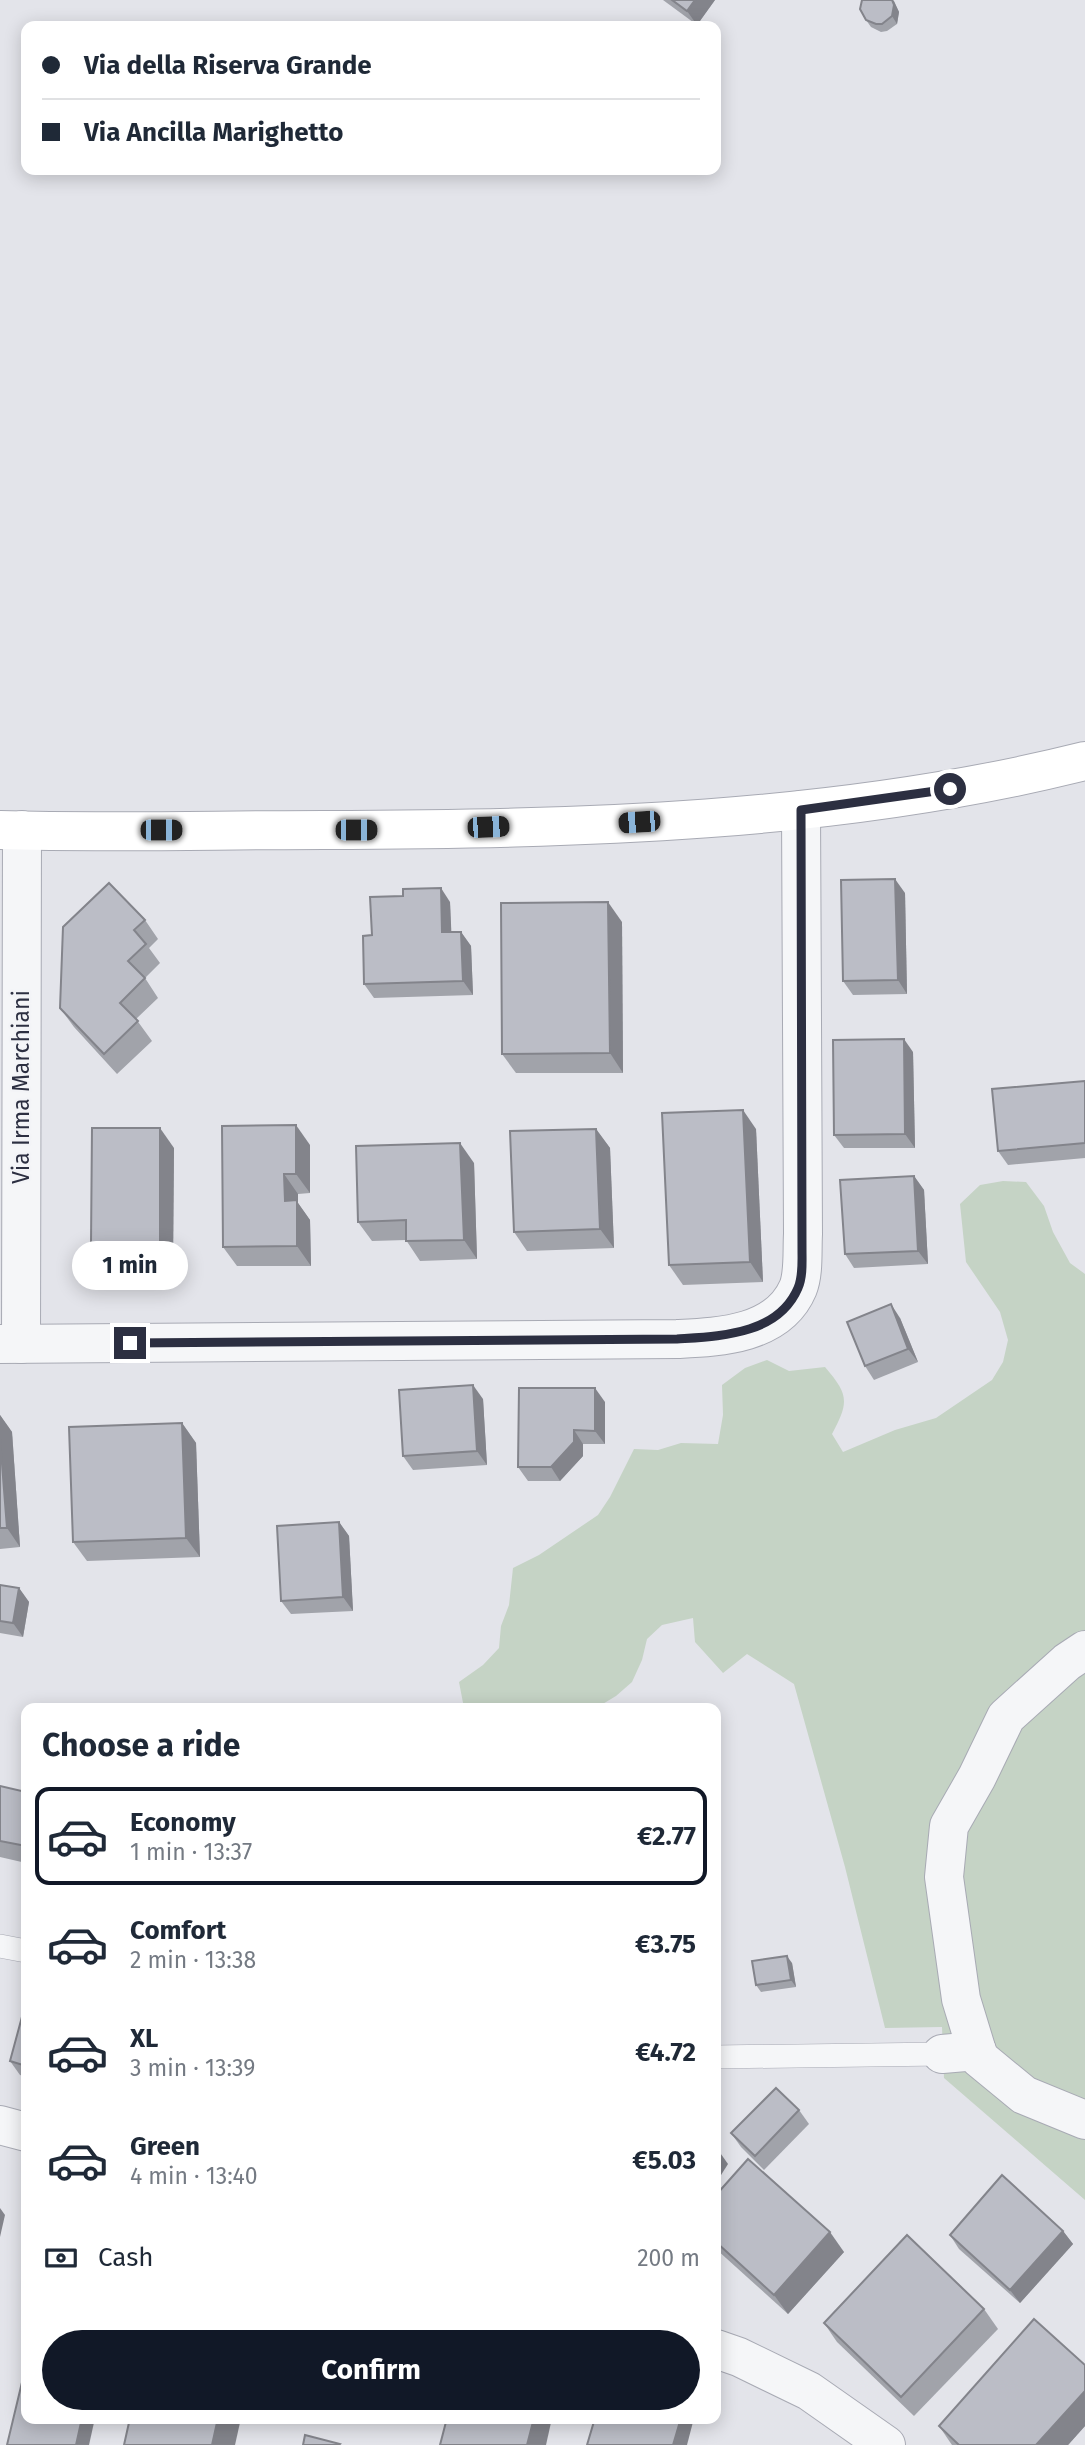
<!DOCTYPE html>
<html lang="en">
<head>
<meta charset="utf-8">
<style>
  :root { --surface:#fff; --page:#f2f2f3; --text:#1f2937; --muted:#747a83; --line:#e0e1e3; --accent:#111827 }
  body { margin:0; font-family:"Fira Sans",sans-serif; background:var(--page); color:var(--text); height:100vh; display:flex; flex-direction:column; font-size:26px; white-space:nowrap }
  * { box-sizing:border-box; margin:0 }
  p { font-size:23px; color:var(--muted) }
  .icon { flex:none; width:38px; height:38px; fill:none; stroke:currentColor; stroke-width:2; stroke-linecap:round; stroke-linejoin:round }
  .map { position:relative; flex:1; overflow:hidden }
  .sheet { position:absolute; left:21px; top:1703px; width:700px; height:721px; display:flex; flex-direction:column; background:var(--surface); border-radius:14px; box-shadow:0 4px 18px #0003 }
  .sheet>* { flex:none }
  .hud { position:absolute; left:21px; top:21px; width:700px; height:154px; border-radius:14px; box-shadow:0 4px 18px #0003; display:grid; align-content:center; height:154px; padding:0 21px; background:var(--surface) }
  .end { position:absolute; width:32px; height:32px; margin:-16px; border:9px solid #2c2f41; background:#fff; box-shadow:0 0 0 4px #fff }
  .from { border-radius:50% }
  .bubble { position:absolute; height:49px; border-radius:24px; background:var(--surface); box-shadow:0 4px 18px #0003; font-size:23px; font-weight:700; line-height:49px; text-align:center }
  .car { position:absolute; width:21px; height:42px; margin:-21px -10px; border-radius:9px; box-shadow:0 0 5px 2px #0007; background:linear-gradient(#222 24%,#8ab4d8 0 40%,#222 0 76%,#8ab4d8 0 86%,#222 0) }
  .hud b { display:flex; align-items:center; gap:24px; height:66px; font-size:26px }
  .hud b+b { border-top:2px solid var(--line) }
  .hud i { width:18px; height:18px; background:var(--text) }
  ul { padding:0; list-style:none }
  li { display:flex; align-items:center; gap:21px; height:98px; margin:0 14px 10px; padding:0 7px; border:4px solid transparent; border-radius:14px }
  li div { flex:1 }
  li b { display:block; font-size:26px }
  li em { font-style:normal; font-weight:700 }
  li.current { border-color:var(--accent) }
  li>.icon { width:63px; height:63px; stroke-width:1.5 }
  h2 { padding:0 21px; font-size:32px; line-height:84px }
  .pay { display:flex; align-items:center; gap:18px; height:77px; padding:0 21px; font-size:26px }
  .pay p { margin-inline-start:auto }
  .button { display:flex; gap:14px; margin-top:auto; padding:14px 21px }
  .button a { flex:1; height:80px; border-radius:42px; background:var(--accent); color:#fff; font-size:28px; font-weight:700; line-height:80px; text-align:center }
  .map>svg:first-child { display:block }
</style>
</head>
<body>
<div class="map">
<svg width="1085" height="2445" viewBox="0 0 1085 2445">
  <rect width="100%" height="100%" fill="#e3e4ea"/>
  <path fill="#c5d3c5" d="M1003,1181L1026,1182L1044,1206L1053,1232L1070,1263L1085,1274V2200L944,2078L942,2027L885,2028L845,1867L794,1684L747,1654L723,1673L695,1642L693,1618L662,1625L647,1639L642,1660L632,1682L616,1696L596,1708H464L459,1682L483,1665L499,1648L501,1626L509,1605L513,1568L539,1555L598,1515L610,1497L634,1449L658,1450L681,1443L718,1444L723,1415L722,1385L745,1368L767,1360L789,1371L825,1367C849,1395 849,1402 832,1434L843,1452L895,1430L936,1418L992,1380L1003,1362L1008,1340L1000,1312L966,1262L960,1204L980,1185Z"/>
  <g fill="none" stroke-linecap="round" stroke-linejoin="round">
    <defs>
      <g id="lane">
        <polyline points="0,1946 26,1951"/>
        <polyline points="716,2057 942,2054"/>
      </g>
      <g id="street">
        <path d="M0,1344L677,1339C719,1337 778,1335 798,1288C804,1273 802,1251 803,1234L801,810"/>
        <polyline points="21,1344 22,830"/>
        <polyline points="1085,1650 1067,1662 1006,1717 977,1777 949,1826 944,1877 961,1999 979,2058 1024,2095 1085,2120"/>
        <polyline points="942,2054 977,2051"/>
        <polyline points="0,2125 26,2132"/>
        <polyline points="716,2349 739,2357 809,2391 886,2445"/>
      </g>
      <path id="secondary" d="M0,830C108,833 216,830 323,830C578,829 837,823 1085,761"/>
    </defs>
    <use href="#lane" stroke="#a8aab4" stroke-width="24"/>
    <use href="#street" stroke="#a8aab4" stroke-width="40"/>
    <use href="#secondary" stroke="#a8aab4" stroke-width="40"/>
    <use href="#lane" stroke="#f5f6f8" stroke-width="23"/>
    <use href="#street" stroke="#f5f6f8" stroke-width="38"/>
    <use href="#secondary" stroke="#fff" stroke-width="38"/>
  </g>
  <g fill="#a1a3aa">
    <polygon points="663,0 715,0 697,25"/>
    <polygon points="862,0 893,0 899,12 897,24 887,31 881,32 871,27 866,20"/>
    <polygon points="905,893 907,994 853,995 843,981"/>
    <polygon points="450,902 451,932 461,932 471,946 473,995 374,998 364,984"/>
    <polygon points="145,920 158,939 149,948 160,963 145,978 158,998 136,1019 152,1041 117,1074 74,1027 60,1008"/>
    <polygon points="622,922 623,1073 516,1073 502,1054"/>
    <polygon points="913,1052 915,1148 844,1148 834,1135"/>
    <polygon points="1085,1081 1085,1158 1008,1165 998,1151"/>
    <polygon points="596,1129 610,1148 614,1248 527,1251 514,1232"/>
    <polygon points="756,1129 763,1282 683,1285 669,1265"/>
    <polygon points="310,1145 310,1193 298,1194 298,1203 310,1220 311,1266 237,1266 223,1247"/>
    <polygon points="174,1148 173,1264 105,1263 91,1244"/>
    <polygon points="474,1163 477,1259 420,1261 406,1240 372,1241 358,1222"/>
    <polygon points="914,1176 924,1190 928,1264 854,1268 845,1254"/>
    <polygon points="900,1318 918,1362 874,1380 865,1366"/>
    <polygon points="483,1399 487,1465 413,1470 403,1456"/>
    <polygon points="605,1402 605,1444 583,1444 583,1456 560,1481 528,1481 518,1467"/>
    <polygon points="0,1415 12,1432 20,1547 0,1549"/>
    <polygon points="182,1423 196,1443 200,1557 87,1561 73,1542"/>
    <polygon points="339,1522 349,1536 353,1611 291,1614 281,1601"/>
    <polygon points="0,1585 19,1588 29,1602 23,1637 0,1633"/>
    <polygon points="0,1786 26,1792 26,1863 0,1857"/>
    <polygon points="792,1963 796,1987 761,1992 756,1985"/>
    <polygon points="26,2002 26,2077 20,2075 10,2061"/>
    <polygon points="799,2110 809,2124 764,2170 741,2147 731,2133"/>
    <polygon points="716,2195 844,2252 788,2314 716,2249"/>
    <polygon points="1063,2231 1073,2244 1020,2303 959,2249 950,2235"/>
    <polygon points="984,2309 998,2329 914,2416 837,2342 824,2323"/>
    <polygon points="1085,2365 1085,2426 1068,2445 952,2445 939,2426"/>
    <polygon points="379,2418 398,2418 397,2424"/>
  </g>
  <g fill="#83848b">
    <polygon points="695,0 715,0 697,25 687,11"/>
    <polygon points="892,0 894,1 899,12 897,24 892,16"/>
    <polygon points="895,879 905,893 907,994 898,980"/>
    <polygon points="441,888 450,902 452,946 442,932"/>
    <polygon points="608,902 622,922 623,1073 610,1053"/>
    <polygon points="461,932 471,946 473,995 463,981"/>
    <polygon points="904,1039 913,1052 915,1148 905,1134"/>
    <polygon points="743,1110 756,1129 763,1282 750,1262"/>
    <polygon points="296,1125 310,1145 310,1193 296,1174"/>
    <polygon points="160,1128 174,1148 173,1264 160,1244"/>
    <polygon points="596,1129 610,1148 614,1248 600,1229"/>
    <polygon points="460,1143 474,1163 477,1259 464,1240"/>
    <polygon points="284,1174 298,1194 298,1203 310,1220 311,1266 297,1246 285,1201"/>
    <polygon points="914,1176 924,1190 928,1264 918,1251"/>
    <polygon points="891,1304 900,1318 918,1362 908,1349"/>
    <polygon points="473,1385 483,1399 487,1465 477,1451"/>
    <polygon points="595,1388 605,1402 605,1444 595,1431"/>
    <polygon points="0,1415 12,1432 20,1547 7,1528 0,1438"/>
    <polygon points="182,1423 196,1443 200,1557 186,1538"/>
    <polygon points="574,1430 583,1444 583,1456 560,1481 551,1467"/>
    <polygon points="339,1522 349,1536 353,1611 343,1597"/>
    <polygon points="19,1588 29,1602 23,1637 13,1623"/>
    <polygon points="787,1956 792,1963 796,1987 791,1980"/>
    <polygon points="716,2147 728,2164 716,2183"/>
    <polygon points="0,2208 5,2215 0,2237"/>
    <polygon points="1063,2231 1073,2244 1020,2303 1010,2290"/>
    <polygon points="830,2232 844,2252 788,2314 774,2295"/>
    <polygon points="1085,2391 1085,2426 1068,2445 1036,2445"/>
    <polygon points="82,2418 95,2418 89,2445 76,2445"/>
    <polygon points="218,2418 241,2418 235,2445 212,2445"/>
    <polygon points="534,2418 552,2418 546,2445 527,2445"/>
    <polygon points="681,2418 694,2418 687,2445 673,2445"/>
  </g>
  <g fill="#bbbdc6" stroke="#83848b" stroke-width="2">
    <polygon points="672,0 695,0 687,11"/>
    <polygon points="862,0 892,0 894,5 892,16 882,24 876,24 866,20 860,9"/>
    <polygon points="895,879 898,980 843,981 841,880"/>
    <polygon points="109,883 145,920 134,930 146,944 128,961 145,978 120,1003 138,1021 104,1054 60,1008 63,927"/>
    <polygon points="441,888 442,932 461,932 463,981 364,984 363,936 372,935 370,897 403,896 403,889"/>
    <polygon points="608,902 610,1053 502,1054 501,903"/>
    <polygon points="904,1039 905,1134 834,1135 833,1040"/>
    <polygon points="1085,1081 1085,1143 998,1151 992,1089"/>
    <polygon points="743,1110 750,1262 669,1265 662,1113"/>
    <polygon points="296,1125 296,1174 284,1174 285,1201 297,1200 297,1246 223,1247 222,1126"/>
    <polygon points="92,1128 160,1128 160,1244 91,1244"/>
    <polygon points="596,1129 600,1229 514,1232 510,1131"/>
    <polygon points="460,1143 464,1240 406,1241 406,1220 358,1222 356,1146"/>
    <polygon points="914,1176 918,1251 845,1254 840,1180"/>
    <polygon points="891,1304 908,1349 865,1366 847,1322"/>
    <polygon points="473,1385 477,1451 403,1456 399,1390"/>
    <polygon points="519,1388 595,1388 595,1431 574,1430 574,1442 551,1467 518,1467"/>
    <polygon points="182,1423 186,1538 73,1542 69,1427"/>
    <polygon points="0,1438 7,1528 0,1528"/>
    <polygon points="339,1522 343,1597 281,1601 277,1526"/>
    <polygon points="0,1585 19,1588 13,1623 0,1621"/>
    <polygon points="0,1786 26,1792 26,1846 0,1841"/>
    <polygon points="787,1956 791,1980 756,1985 752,1961"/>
    <polygon points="26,2002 26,2066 10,2061"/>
    <polygon points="776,2088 799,2110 755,2156 731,2133"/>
    <polygon points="748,2159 830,2232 774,2295 716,2242 716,2195"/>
    <polygon points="1002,2175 1063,2231 1010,2290 950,2235"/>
    <polygon points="907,2235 984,2309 901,2397 824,2323"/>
    <polygon points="1034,2319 1085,2365 1085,2391 1036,2445 959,2445 939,2426"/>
    <polygon points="23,2378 26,2379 26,2418 82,2418 76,2445 7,2445"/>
    <polygon points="130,2418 218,2418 212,2445 124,2445"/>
    <polygon points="447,2418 534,2418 527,2445 440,2445"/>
    <polygon points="595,2418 681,2418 673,2445 587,2445"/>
    <polygon points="305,2435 340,2444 339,2445 303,2445"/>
  </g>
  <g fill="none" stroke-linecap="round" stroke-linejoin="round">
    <path stroke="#2c2f41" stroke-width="9" d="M130,1343L677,1339C720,1336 778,1335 798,1288C803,1277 802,1262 802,1250L801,810L950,789"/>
  </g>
  <g text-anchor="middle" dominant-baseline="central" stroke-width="5" stroke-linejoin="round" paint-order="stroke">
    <g font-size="23" fill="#2c2f41" stroke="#f3f4f7">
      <text transform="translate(21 1087) rotate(-90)">Via Irma Marchiani</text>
    </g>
  </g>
</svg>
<i class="end from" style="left:950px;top:789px"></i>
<i class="end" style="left:130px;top:1343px"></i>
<div class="bubble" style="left:72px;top:1241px;width:116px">1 min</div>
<i class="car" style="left:639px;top:822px;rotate:266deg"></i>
<i class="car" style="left:488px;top:827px;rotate:88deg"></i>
<i class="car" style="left:161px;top:830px;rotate:90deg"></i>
<i class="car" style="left:356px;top:830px;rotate:90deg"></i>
<div class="hud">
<b><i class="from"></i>Via della Riserva Grande</b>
<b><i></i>Via Ancilla Marighetto</b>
</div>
<section class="sheet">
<h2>Choose a ride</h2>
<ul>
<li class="current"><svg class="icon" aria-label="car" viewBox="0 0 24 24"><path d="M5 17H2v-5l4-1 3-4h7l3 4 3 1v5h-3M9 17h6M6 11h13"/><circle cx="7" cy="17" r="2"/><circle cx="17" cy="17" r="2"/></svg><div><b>Economy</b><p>1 min · 13:37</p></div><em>€2.77</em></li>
<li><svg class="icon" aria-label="car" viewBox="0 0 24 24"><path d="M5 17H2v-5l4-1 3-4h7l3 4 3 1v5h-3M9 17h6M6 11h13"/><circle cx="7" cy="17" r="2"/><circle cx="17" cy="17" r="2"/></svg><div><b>Comfort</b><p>2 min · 13:38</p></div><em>€3.75</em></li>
<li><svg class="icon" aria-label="car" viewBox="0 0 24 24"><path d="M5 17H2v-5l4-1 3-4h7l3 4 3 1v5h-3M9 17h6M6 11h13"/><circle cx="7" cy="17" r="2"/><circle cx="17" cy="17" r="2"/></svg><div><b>XL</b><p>3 min · 13:39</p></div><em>€4.72</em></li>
<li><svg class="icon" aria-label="car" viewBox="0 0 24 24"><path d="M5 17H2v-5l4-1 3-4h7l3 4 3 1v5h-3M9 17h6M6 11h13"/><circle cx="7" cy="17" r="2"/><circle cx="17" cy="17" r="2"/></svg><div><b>Green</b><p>4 min · 13:40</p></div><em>€5.03</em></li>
</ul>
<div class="pay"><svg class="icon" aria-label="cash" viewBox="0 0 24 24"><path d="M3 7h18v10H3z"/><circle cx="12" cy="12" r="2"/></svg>Cash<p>200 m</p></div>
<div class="button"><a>Confirm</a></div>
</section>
</div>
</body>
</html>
